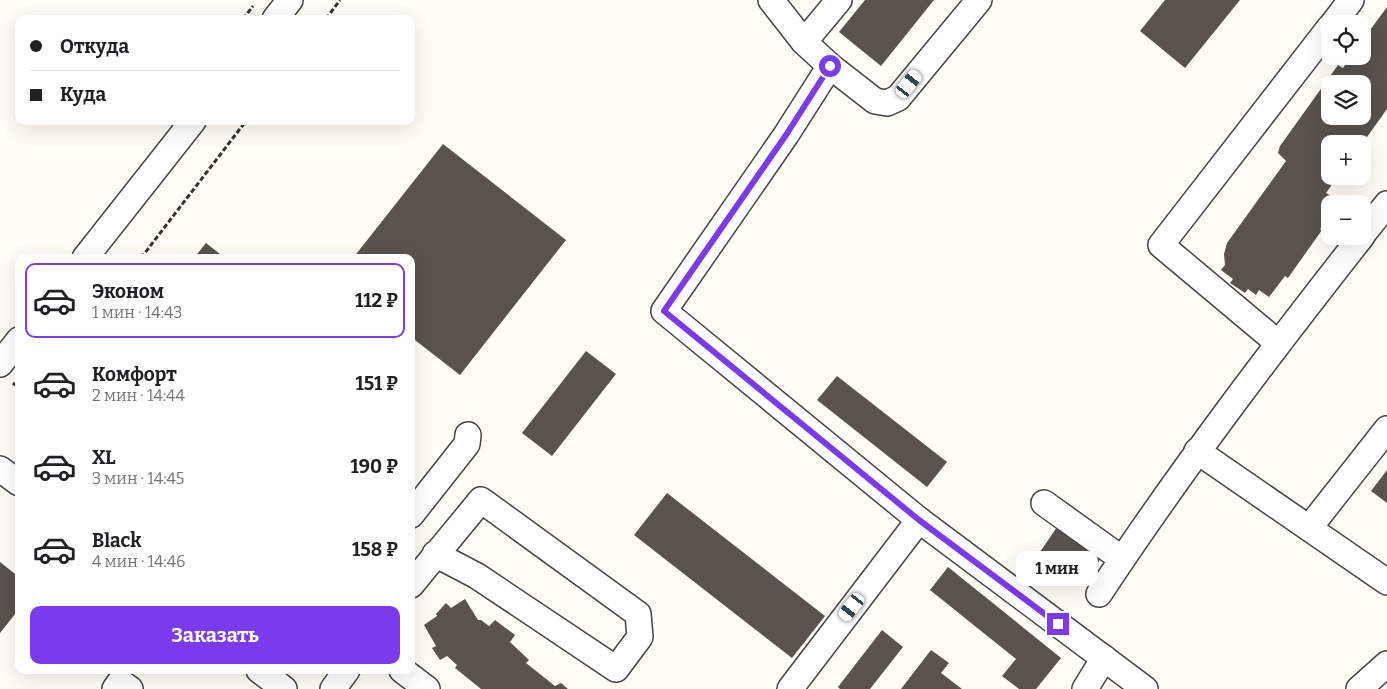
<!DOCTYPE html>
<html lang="ru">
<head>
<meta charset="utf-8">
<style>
  :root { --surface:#fff; --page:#f6f6f6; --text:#202124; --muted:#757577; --line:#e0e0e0; --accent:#7c3aed }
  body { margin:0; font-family:Bitter,serif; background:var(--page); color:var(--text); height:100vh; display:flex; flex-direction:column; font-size:19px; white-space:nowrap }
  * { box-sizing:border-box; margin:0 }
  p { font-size:16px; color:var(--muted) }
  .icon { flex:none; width:28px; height:28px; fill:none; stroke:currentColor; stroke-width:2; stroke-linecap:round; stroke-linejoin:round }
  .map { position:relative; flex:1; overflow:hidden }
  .side { position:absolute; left:15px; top:254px; width:400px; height:420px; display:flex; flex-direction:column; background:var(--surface); border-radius:10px; box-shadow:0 5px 20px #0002 }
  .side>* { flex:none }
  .banner { position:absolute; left:15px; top:15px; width:400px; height:110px; border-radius:10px; box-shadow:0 5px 20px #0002; display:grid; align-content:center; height:110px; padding:0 15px; background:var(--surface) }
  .fabs { position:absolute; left:1321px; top:15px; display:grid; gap:10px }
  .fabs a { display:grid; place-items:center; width:50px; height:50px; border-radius:10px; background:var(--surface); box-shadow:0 5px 20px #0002; font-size:25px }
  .end { position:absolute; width:22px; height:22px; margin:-11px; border:6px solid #7c3aed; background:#fff; box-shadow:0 0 0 2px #fff }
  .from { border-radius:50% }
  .bubble { position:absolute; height:35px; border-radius:10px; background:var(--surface); box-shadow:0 5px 20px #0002; font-size:16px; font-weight:700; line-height:35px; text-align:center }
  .car { position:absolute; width:15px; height:30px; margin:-15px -8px; border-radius:6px; box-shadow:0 0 4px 1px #0007; background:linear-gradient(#fff 24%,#345 0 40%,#fff 0 76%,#345 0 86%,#fff 0) }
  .banner b { display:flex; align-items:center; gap:18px; height:48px; font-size:19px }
  .banner b+b { border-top:1px solid var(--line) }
  .banner i { width:12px; height:12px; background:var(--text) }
  ul { padding:9px 0 0; list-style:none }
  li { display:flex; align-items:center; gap:15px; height:75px; margin:0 10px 8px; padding:0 5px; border:2px solid transparent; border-radius:10px }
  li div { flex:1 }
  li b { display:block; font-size:19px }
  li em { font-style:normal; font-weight:700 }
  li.active { border-color:var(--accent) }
  li>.icon { width:45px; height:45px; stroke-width:1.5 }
  .primary-button { display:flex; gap:10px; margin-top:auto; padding:10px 15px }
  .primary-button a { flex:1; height:58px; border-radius:10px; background:var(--accent); color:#fff; font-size:20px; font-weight:700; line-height:58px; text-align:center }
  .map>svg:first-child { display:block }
</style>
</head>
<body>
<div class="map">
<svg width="1387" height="689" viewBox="0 0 1387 689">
  <rect width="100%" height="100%" fill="#fffdf5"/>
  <g fill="#5a524d" fill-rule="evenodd">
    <polygon points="865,0 934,0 881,66 839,32"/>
    <polygon points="1165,0 1240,0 1185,68 1140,31"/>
    <path d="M1387,7V109L1362,144H1330V176H1338L1326,193L1333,197L1326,207L1330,209V216L1320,229L1322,230L1288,278L1285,276L1269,297L1259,290L1256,295L1248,289L1245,293L1230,283L1233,279L1221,270L1225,265L1224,254L1227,243L1286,161L1278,153L1280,146L1338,65L1343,68L1351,56H1362V41ZM1330,84H1362V116H1330Z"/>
    <polygon points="443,144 566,240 460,375 411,337 411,258 353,258"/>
    <polygon points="206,243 225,258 194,258"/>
    <polygon points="586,351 616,374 552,456 522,433"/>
    <polygon points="837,376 947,462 927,487 817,400"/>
    <polygon points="1387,470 1387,503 1371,491"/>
    <polygon points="667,493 825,616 792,658 634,535"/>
    <polygon points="1057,527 1101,558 1083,586 1038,555"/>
    <polygon points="0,562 19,577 19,609 0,633"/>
    <polygon points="948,567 1061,658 1036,689 1019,689 1002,676 1016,659 930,590"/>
    <polygon points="465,599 478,620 481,620 489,626 495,620 515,635 510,642 529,660 526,663 555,686 561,683 568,689 481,689 455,668 457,665 447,656 440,660 432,648 436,646 424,625 437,616 436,614 446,603 451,608"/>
    <polygon points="882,630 903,647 870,689 840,689 838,687"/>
    <polygon points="931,650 949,663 941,673 962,689 901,689"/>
  </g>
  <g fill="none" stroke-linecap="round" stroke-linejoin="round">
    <defs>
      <g id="minor">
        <polyline points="771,0 804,42 830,66 875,101 887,103 898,98 979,0"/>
        <polyline points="275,19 290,0"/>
        <polyline points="1333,24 1351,0"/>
        <polyline points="804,42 839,0"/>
        <polyline points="830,66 786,135 664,311 919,520 1145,689"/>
        <polyline points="1362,235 1387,204"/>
        <polyline points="85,258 193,121"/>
        <polyline points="1278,343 1161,245 1330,27"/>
        <polyline points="0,364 19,340"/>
        <polyline points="1197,451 1387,582"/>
        <polyline points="0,469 19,483"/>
        <polyline points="1044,503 1122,559"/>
        <polyline points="411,515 467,444 468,435"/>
        <polyline points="1309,528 1387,429"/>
        <polyline points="411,585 481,500 638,614 640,637 616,669 477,576 435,554"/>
        <path d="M1099,594C1181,470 1270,353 1362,236"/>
        <polyline points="259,670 284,689"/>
        <polyline points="402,670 427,689"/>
        <polyline points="115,689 120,682 130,689"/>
        <polyline points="333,689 347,670"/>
        <polyline points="790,689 919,520"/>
        <polyline points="1085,689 1104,658"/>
        <polyline points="1359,689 1387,664"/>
      </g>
    </defs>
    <use href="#minor" stroke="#444" stroke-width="28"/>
    <g stroke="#333" stroke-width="3" stroke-dasharray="5 2.5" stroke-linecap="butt">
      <polyline points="243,19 253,6"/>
      <polyline points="326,19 340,0"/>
      <polyline points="141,258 246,121"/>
      <polyline points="13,383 19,388"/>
    </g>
    <use href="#minor" stroke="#fff" stroke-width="25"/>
  </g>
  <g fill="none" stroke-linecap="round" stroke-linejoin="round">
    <polyline stroke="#7c3aed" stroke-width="6" points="830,66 786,135 664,311 919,520 1058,624"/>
  </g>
</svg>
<div class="fabs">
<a><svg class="icon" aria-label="locate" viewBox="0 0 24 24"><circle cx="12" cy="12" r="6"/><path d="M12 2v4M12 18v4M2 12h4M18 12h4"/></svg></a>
<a><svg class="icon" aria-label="layers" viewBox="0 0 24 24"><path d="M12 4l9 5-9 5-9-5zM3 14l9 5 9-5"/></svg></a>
<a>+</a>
<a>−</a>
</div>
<i class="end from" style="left:830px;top:66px"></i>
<i class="end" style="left:1058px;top:624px"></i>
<div class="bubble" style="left:1016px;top:551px;width:82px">1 мин</div>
<i class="car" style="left:909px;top:84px;rotate:39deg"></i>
<i class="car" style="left:852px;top:607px;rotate:218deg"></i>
<div class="banner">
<b><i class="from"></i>Откуда</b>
<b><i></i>Куда</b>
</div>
<section class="side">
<ul>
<li class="active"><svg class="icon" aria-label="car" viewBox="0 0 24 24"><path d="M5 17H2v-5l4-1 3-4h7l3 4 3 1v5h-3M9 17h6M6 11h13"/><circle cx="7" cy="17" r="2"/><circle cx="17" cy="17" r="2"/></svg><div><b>Эконом</b><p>1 мин · 14:43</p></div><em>112 ₽</em></li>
<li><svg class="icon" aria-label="car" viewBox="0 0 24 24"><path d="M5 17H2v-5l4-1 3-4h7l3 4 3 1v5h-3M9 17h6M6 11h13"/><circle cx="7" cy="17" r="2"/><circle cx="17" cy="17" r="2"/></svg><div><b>Комфорт</b><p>2 мин · 14:44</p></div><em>151 ₽</em></li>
<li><svg class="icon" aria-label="car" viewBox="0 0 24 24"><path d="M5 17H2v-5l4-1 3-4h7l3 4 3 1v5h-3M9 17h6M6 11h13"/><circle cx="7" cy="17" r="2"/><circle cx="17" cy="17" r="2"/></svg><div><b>XL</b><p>3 мин · 14:45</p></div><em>190 ₽</em></li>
<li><svg class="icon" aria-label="car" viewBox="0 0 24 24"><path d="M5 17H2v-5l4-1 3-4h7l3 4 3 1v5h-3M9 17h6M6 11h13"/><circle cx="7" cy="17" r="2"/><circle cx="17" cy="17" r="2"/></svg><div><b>Black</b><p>4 мин · 14:46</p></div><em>158 ₽</em></li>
</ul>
<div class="primary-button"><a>Заказать</a></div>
</section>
</div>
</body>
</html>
